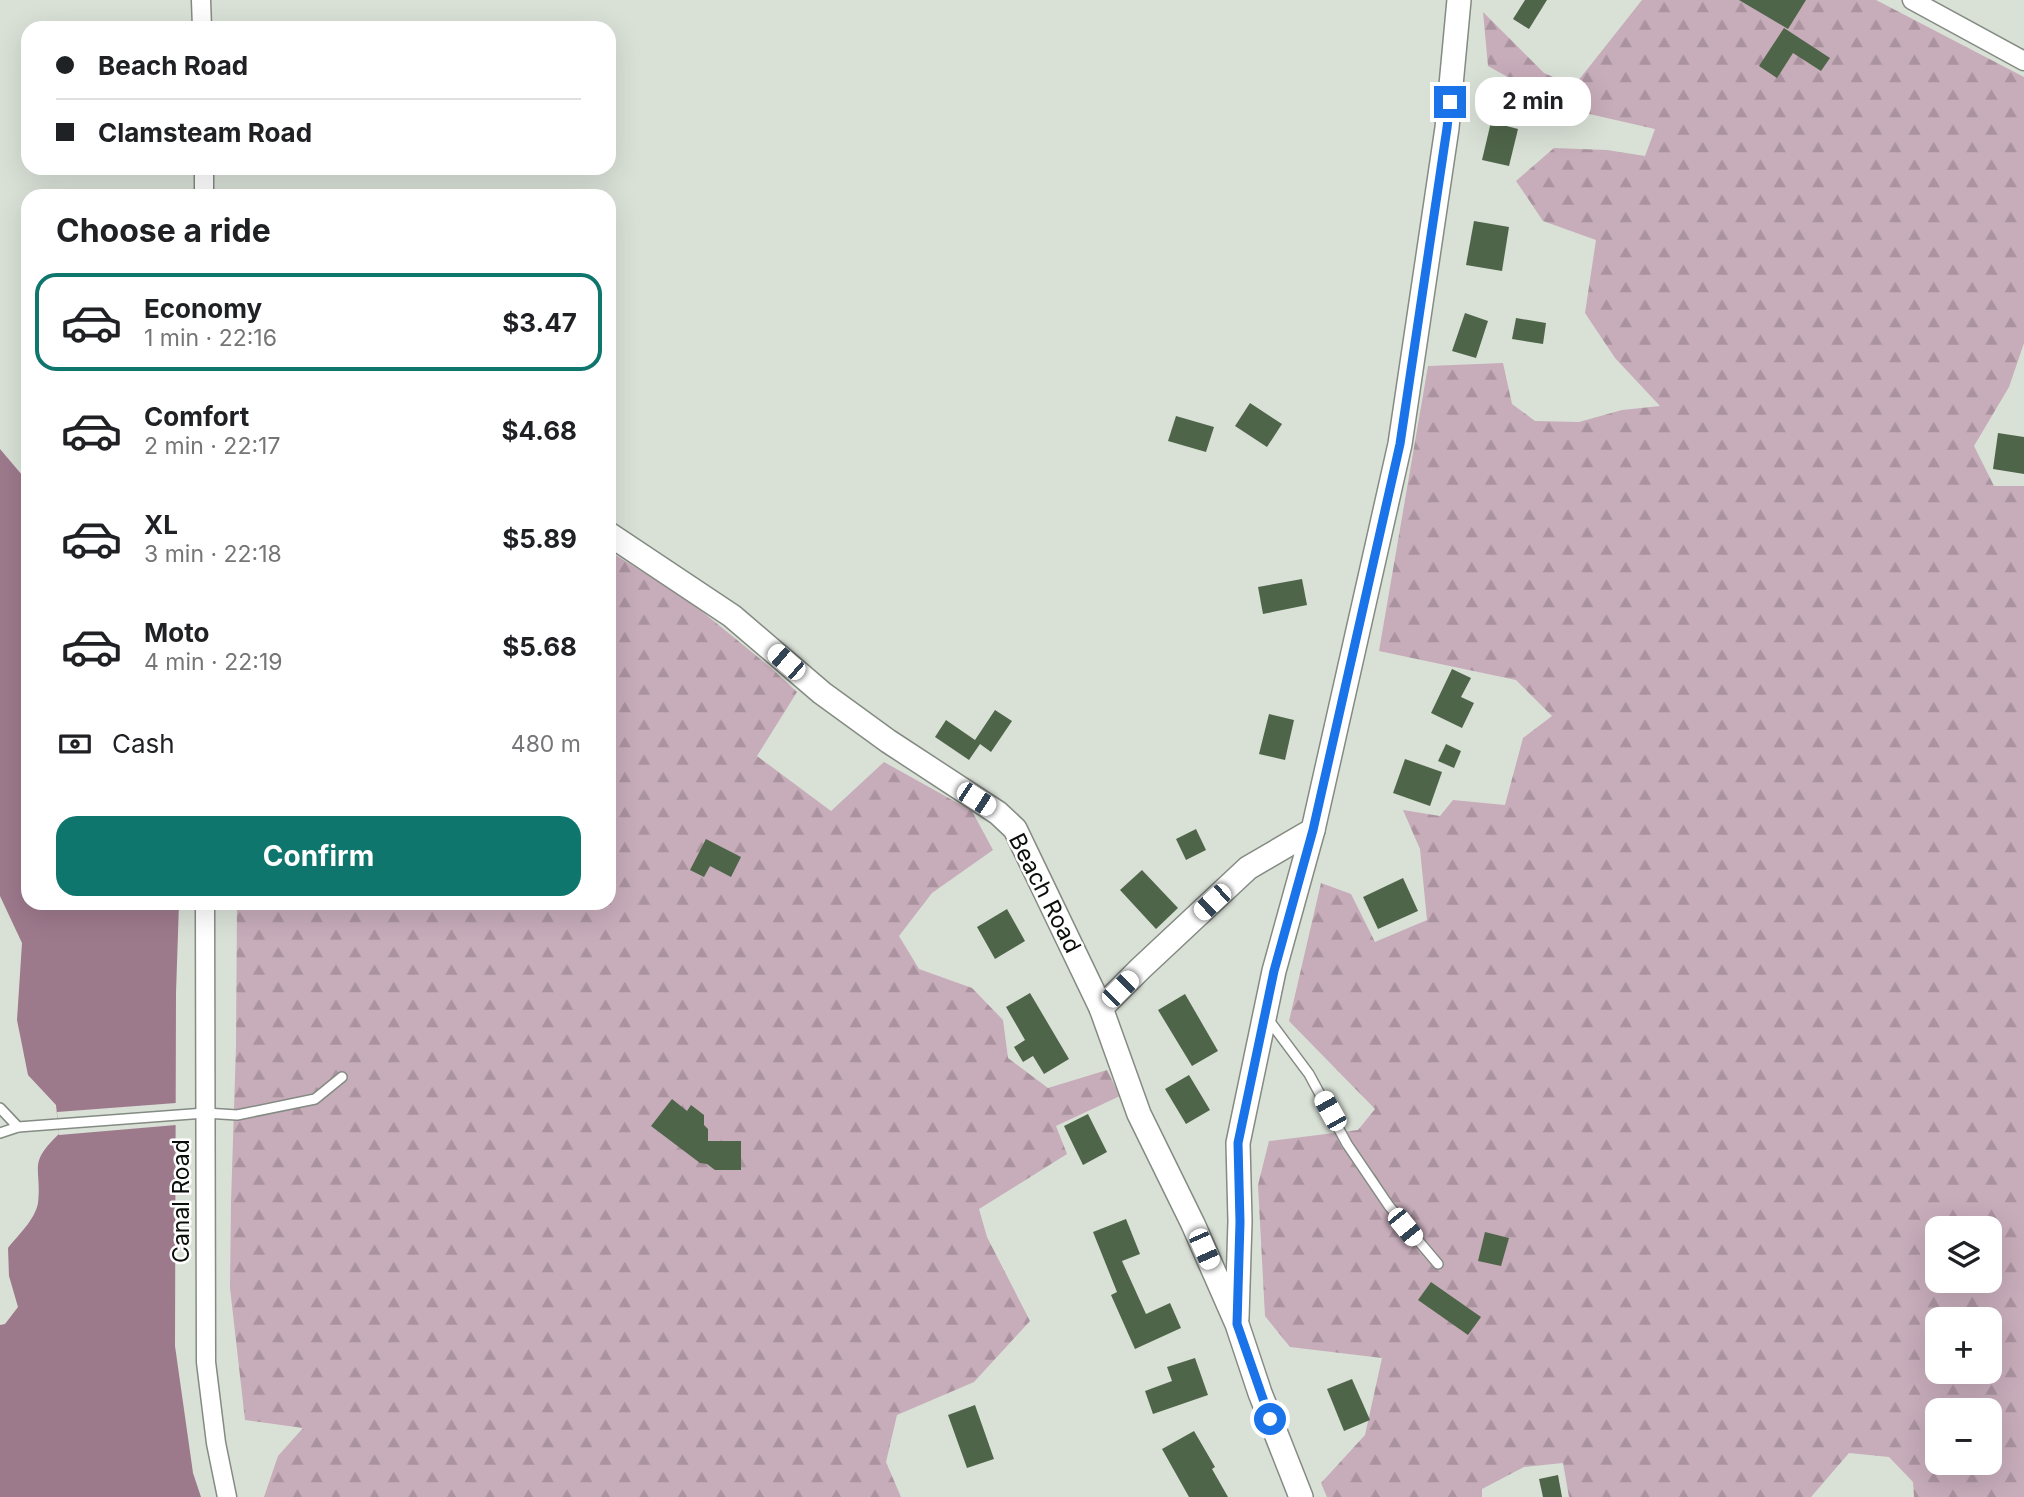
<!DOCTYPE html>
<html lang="en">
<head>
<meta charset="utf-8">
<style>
  :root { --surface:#fff; --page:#f2f2f2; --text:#202124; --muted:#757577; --line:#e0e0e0; --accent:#0f766e }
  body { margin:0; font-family:Inter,sans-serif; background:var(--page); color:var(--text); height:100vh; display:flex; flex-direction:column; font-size:26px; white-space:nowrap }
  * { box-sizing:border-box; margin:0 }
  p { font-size:23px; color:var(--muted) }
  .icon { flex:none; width:38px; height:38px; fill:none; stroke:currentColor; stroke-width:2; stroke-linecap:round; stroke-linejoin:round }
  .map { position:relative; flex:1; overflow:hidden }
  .drawer { position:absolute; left:21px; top:189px; width:595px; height:721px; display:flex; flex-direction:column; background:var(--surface); border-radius:21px; box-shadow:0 7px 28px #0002 }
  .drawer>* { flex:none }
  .hud { position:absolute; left:21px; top:21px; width:595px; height:154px; border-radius:21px; box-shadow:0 7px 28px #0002; display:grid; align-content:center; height:154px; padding:0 35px; background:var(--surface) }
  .tools { position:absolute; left:1925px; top:1216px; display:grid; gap:14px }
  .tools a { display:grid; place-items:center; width:77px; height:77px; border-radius:14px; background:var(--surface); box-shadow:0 7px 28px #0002; font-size:35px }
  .end { position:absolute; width:32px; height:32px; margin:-16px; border:9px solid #1a73e8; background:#fff; box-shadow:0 0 0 4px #fff }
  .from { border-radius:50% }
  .bubble { position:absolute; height:49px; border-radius:21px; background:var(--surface); box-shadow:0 7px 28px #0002; font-size:23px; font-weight:700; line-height:49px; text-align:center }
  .car { position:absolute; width:21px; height:42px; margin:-21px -10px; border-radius:9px; box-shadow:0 0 5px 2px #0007; background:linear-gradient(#fff 24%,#345 0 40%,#fff 0 76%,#345 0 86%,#fff 0) }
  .hud b { display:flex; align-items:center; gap:24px; height:66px; font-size:26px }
  .hud b+b { border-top:2px solid var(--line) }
  .hud i { width:18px; height:18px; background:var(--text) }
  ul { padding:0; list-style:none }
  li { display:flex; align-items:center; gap:21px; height:98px; margin:0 14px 10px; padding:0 21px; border:4px solid transparent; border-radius:21px }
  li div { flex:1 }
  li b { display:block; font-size:26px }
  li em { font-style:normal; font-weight:700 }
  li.on { border-color:var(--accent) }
  li>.icon { width:63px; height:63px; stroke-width:1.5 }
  h2 { padding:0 35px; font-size:32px; line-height:84px }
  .pay { display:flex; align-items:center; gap:18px; height:77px; padding:0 35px; font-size:26px }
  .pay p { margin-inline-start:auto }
  .button { display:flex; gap:14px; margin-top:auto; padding:14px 35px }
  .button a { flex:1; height:80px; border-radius:21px; background:var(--accent); color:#fff; font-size:28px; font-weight:700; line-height:80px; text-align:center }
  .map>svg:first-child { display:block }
</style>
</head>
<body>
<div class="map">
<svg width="2024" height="1497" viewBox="0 0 2024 1497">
  <defs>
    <pattern id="forest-firs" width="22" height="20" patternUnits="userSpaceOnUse" patternTransform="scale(1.75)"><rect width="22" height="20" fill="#c7acba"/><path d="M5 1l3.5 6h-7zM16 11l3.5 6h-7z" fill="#aa939f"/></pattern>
  </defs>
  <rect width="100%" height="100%" fill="#d9e1d7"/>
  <g fill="url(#forest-firs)" fill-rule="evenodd">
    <path d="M1642,0H1876L2024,77V343L2009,387L1974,446L1994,486H2024V1497H1914L1913,1482L1889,1457L1849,1453L1811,1497H1569L1563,1463L1524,1467L1482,1489V1497H1327L1321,1483L1365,1435L1382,1358L1290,1347L1265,1316L1258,1185L1269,1141L1358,1130L1375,1109L1289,1021L1321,883L1351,894L1375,942L1427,920L1420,849L1403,810L1440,816L1453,800L1505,805L1523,738L1552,716L1516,680L1379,651L1428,366L1503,363L1512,404L1535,421L1579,422L1622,410L1660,406L1615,358L1585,313L1596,240L1543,221L1516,181L1554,148L1607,150L1645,156L1655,129L1563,108L1488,66L1483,12L1544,73L1574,86ZM1937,1228H1990V1281H1937ZM1937,1320H1990V1372H1937ZM1937,1410H1990V1463H1937Z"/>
    <polygon points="609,551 688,600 770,667 797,692 757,756 831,811 884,762 972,811 993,850 932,893 899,936 919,969 972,988 1003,1020 1008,1058 1048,1088 1107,1070 1120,1096 1056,1126 1067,1154 979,1209 987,1237 1030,1321 974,1382 897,1415 886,1462 901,1497 264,1497 278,1456 303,1428 245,1420 230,1288 231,1202 236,1046 237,903 609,903"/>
  </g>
  <path fill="#9d798c" d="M0,449L28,482V903H179L176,993L175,1346L193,1473L201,1497H0V1325L5,1324L18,1307L9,1276L8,1248C18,1235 35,1220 38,1203C42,1167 27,1164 59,1134L56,1105L28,1075L17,1020L22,943L0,896Z"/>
  <polygon fill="#d9e1d7" points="176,1103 176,1125 59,1135 57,1112"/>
  <g fill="#4f6549">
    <polygon points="1525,0 1547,0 1529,29 1513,19"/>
    <polygon points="1739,0 1806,0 1788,29"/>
    <polygon points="1784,28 1830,58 1821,71 1793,53 1777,78 1759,66"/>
    <polygon points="1512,91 1529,94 1525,117 1508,114"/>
    <polygon points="1491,122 1518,129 1509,166 1482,160"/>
    <polygon points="1474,221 1509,227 1502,271 1466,265"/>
    <polygon points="1465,313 1488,321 1476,358 1452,351"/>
    <polygon points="1516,318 1546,323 1543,344 1512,339"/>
    <polygon points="1250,403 1282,424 1267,447 1235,426"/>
    <polygon points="1176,416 1214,427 1206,452 1168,441"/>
    <polygon points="1998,433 2024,437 2024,474 1993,469"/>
    <polygon points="1302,579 1307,605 1263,614 1258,587"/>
    <polygon points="1452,669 1471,678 1461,697 1474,703 1462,728 1431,713"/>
    <polygon points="995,710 1012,721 991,752 980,744 969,760 935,737 946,720 975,740"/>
    <polygon points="1269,714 1294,720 1285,760 1259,754"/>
    <polygon points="1446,744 1461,751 1454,768 1438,761"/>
    <polygon points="1405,759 1442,772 1430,806 1393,793"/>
    <polygon points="1196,829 1206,850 1186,860 1176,839"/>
    <polygon points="706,839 741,857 731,877 710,866 704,877 690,870"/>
    <polygon points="1142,870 1178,908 1156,929 1120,890"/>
    <polygon points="1403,878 1418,911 1378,929 1363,897"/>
    <polygon points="1007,909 1025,941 995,959 977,927"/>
    <polygon points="1030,993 1069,1059 1044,1074 1033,1056 1023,1062 1014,1047 1025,1040 1006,1007"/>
    <polygon points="1185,994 1218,1051 1192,1066 1158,1010"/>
    <polygon points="1189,1075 1210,1110 1186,1124 1165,1089"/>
    <polygon points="672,1099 687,1111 691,1105 704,1115 704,1125 708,1129 708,1141 741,1141 741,1170 715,1170 707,1164 700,1163 651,1126"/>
    <polygon points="1088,1114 1107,1152 1083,1165 1064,1126"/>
    <polygon points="1126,1219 1140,1254 1122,1261 1146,1314 1170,1303 1181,1328 1135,1349 1111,1295 1117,1292 1093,1232"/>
    <polygon points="1485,1232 1509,1238 1501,1266 1478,1261"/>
    <polygon points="1431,1282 1481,1317 1468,1335 1418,1300"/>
    <polygon points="1195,1358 1208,1395 1153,1414 1145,1391 1172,1381 1167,1367"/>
    <polygon points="1352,1379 1370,1420 1344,1431 1327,1389"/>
    <polygon points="975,1405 994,1459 967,1468 948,1415"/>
    <polygon points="1194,1431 1215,1467 1212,1469 1228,1497 1189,1497 1162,1449"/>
    <polygon points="1558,1475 1562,1497 1543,1497 1539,1479"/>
  </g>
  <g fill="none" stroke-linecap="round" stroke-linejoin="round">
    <defs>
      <g id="service">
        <polyline points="1268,1019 1309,1074 1347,1144 1389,1206 1438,1264"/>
        <polyline points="0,1108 18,1127"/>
        <polyline points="0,1133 18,1127 205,1113 237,1115 315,1099 342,1077"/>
      </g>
      <g id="minor">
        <polyline points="201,0 202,28"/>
        <polyline points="1912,0 2024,61"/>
        <polyline points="204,168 204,196"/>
        <polyline points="205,903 206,1362 216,1443 227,1497"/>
      </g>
      <g id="tertiary">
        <polyline points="609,534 732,616 822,693 888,741 998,813 1015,829 1101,1008 1139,1114 1193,1224 1237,1324 1260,1393 1301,1497"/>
        <polyline points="1101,1008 1140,969 1248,868 1313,830 1400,444 1447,128 1459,0"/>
        <polyline points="1237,1318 1240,1221 1238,1143 1274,971 1313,830"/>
      </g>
    </defs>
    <use href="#service" stroke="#848b83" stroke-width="12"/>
    <use href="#minor" stroke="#848b83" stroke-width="21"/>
    <use href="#tertiary" stroke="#848b83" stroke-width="26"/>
    <use href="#service" stroke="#fff" stroke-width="9"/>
    <use href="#minor" stroke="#fff" stroke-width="18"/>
    <use href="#tertiary" stroke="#fff" stroke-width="23"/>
  </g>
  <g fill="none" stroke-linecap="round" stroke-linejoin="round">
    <polyline stroke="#1a73e8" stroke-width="9" points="1270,1419 1237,1324 1240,1222 1238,1143 1274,971 1313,830 1400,444 1447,128 1450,102"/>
  </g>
  <g text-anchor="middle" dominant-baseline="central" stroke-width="5" stroke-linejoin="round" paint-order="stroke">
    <g font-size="23" fill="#0b0e0b" stroke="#fff">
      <text transform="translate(1045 893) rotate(63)">Beach Road</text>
      <text transform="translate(181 1201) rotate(-90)">Canal Road</text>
    </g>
  </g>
</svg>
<div class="tools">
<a><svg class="icon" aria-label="layers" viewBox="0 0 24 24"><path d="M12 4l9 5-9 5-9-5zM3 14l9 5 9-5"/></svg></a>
<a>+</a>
<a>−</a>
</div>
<i class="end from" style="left:1270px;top:1419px"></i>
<i class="end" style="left:1450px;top:102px"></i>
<div class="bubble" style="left:1475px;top:77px;width:116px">2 min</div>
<i class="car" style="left:786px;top:662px;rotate:311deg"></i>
<i class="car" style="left:976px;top:799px;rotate:123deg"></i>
<i class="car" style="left:1212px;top:902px;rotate:227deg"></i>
<i class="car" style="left:1120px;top:989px;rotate:45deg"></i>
<i class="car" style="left:1330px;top:1111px;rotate:331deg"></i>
<i class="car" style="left:1405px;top:1227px;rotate:141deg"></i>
<i class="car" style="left:1204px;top:1249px;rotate:156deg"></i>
<div class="hud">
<b><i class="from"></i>Beach Road</b>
<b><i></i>Clamsteam Road</b>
</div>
<section class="drawer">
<h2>Choose a ride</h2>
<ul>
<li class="on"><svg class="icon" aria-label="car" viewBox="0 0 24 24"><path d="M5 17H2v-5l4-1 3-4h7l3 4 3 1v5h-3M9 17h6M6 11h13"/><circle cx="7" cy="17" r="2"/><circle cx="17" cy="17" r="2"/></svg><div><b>Economy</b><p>1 min · 22:16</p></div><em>$3.47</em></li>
<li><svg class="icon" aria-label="car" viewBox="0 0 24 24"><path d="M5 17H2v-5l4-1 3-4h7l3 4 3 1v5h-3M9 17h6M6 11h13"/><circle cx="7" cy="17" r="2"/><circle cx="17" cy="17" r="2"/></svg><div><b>Comfort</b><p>2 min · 22:17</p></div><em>$4.68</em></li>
<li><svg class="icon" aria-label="car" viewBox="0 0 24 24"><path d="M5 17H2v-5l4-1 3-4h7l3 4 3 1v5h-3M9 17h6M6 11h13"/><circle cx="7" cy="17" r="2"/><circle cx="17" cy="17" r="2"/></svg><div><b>XL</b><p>3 min · 22:18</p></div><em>$5.89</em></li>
<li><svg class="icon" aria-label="car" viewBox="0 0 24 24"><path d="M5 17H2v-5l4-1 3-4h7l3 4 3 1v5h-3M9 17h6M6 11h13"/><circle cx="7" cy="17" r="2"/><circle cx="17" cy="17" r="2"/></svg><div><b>Moto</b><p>4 min · 22:19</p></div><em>$5.68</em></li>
</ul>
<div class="pay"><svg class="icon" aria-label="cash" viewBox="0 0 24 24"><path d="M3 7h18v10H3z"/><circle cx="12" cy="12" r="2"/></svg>Cash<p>480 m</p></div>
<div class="button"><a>Confirm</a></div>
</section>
</div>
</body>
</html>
